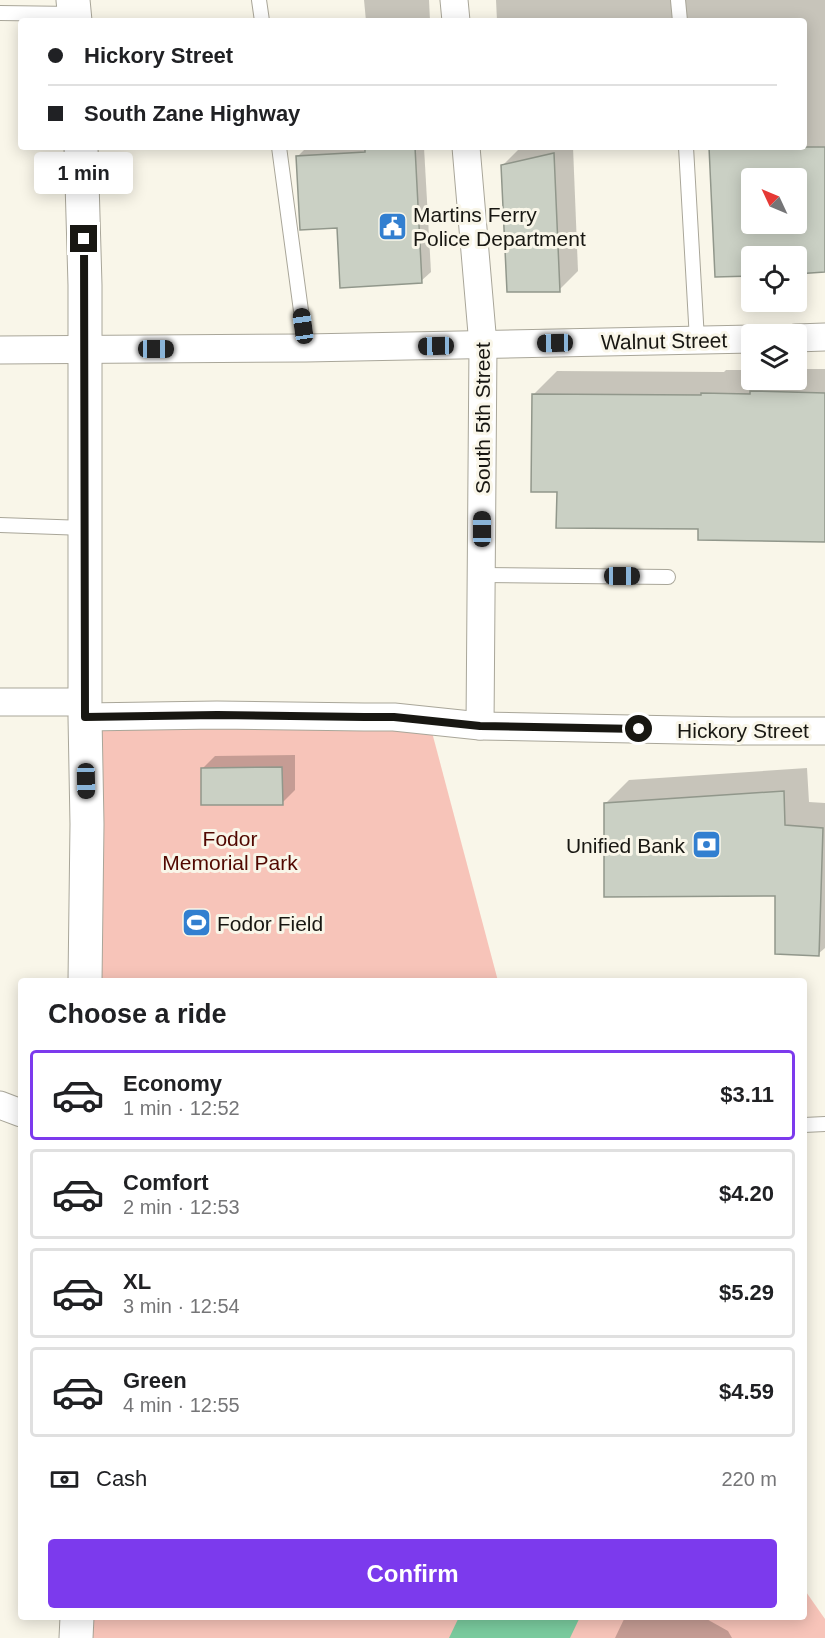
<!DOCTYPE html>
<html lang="en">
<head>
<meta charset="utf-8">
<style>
  :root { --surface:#fff; --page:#f6f6f6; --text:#202124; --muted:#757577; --line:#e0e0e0; --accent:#7c3aed }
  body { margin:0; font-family:Arial,sans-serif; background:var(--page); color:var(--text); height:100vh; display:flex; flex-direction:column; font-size:22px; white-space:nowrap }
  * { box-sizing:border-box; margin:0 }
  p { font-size:20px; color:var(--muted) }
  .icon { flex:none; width:33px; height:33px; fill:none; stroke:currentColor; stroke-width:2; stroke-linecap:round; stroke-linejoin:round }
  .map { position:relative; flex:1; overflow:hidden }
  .drawer { position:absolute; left:18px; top:978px; width:789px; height:642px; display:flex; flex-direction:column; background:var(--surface); border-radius:6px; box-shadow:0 3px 15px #0003 }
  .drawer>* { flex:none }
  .hud { position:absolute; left:18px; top:18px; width:789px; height:132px; border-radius:6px; box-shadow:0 3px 15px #0003; display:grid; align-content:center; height:132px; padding:0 30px; background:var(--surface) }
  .needle { width:39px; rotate:314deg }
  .controls { position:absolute; left:741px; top:168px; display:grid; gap:12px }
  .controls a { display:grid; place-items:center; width:66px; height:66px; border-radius:6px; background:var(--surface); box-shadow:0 3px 15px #0003; font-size:30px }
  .end { position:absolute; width:27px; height:27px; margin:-14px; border:8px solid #181712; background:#fff; box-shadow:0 0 0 3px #fff }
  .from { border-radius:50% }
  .bubble { position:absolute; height:42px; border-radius:6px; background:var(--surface); box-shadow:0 3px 15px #0003; font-size:20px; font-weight:700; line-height:42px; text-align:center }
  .car { position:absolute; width:18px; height:36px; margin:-18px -9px; border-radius:8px; box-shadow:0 0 4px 2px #0007; background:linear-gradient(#222 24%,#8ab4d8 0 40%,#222 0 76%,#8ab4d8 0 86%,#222 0) }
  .hud b { display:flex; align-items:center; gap:21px; height:57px; font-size:22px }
  .hud b+b { border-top:2px solid var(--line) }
  .hud i { width:15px; height:15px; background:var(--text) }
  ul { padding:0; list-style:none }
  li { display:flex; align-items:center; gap:18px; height:90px; margin:0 12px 9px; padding:0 18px; border:3px solid var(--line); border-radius:6px }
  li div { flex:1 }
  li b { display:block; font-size:22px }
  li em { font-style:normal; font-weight:700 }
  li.current { border-color:var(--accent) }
  li>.icon { width:54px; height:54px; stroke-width:1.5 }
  h2 { padding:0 30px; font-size:27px; line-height:72px }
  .pay { display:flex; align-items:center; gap:15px; height:66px; padding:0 30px; font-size:22px }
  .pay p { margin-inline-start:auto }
  .primary-button { display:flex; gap:12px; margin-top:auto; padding:12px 30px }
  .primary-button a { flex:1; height:69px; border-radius:6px; background:var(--accent); color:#fff; font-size:24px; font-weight:700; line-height:69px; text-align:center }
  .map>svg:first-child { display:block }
</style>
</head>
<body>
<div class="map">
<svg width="825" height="1638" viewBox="0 0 825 1638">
  <rect width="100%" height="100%" fill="#f9f6e9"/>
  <g fill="#f7c4b9">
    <polygon points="101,717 429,721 498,981 96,981"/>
    <polygon points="804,1589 825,1619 825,1638 83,1638 83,1617 804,1617"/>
  </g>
  <polygon fill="#7acb9e" points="459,1617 580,1617 570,1638 449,1638"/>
  <g fill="#0003" fill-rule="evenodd">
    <polygon points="364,0 429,0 430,21 366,21"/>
    <path d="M496,0H825V271L796,256H752L711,147H804V21H497ZM752,178H796V224H752Z"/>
    <polygon points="307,147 424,147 431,272 421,281 338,226 297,157"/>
    <polygon points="521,147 573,147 578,271 559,290 502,166"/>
    <polygon points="796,369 825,369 825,541 699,527 558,490 533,395 557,371 724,372 726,370 752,370 752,380 796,380"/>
    <polygon points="295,755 295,790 282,803 202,769 215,756"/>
    <polygon points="807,768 809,802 825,803 825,948 818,954 776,894 605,804 629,780"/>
    <polygon points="625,1617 703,1617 728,1631 732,1638 615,1638"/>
  </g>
  <g fill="#cad0c4" stroke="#91978b" stroke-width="1.5" fill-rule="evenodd">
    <polygon points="365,147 415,147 422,283 340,288 337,228 300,230 296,156 365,152"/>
    <path d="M709,147H825V272L796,274V256H752V276L715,277ZM752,178H796V224H752Z"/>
    <polygon points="554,153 560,292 507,292 501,165"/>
    <polygon points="750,391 825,393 825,542 698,540 698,529 556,528 557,492 531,492 532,394 701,395 701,393 750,394"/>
    <polygon points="282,767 283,805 201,805 201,768"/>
    <polygon points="784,791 785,825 823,828 819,956 775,954 775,896 604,897 604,803"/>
  </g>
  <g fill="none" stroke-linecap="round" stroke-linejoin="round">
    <defs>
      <g id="lane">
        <polyline points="259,0 262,21"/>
        <polyline points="678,0 680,21"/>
        <polyline points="0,13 74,14"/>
        <polyline points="279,147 306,348"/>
        <polyline points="686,147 697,340"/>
        <polyline points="0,525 85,528"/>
        <polyline points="481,575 668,577"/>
        <polyline points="804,1125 825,1124"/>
      </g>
      <g id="street">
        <polyline points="454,0 456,21"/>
        <polyline points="466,147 483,345 480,726"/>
        <polyline points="796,338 825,337"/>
        <polyline points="0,350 306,348 752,339"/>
        <polyline points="0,702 85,702 85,717 217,715 364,717 394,717 480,726 731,731 825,731"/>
        <polyline points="0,1105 21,1113"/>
      </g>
      <g id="secondary">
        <polyline points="73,0 75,21"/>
        <polyline points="81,147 85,285 85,702"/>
        <polyline points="85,717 87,824 85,981"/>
        <polyline points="76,1638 77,1617"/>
      </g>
    </defs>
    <use href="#lane" stroke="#a9a699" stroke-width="16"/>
    <use href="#street" stroke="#a9a699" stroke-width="29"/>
    <use href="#secondary" stroke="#a9a699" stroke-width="35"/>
    <use href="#lane" stroke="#fff" stroke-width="14"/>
    <use href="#street" stroke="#fff" stroke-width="27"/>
    <use href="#secondary" stroke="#fff" stroke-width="33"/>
  </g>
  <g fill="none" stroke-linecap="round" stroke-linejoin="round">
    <polyline stroke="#181712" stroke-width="8" points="84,239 85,717 217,715 364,717 394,717 480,726 639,729"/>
  </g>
  <defs>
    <symbol id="civic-square" viewBox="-11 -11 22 22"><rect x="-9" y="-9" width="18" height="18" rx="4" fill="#327fd0" stroke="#f9f6e9"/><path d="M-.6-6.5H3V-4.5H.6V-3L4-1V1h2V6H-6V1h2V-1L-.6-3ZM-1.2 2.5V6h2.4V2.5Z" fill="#fff"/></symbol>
    <symbol id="bank-square" viewBox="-11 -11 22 22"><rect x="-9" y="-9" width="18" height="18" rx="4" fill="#327fd0" stroke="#f9f6e9"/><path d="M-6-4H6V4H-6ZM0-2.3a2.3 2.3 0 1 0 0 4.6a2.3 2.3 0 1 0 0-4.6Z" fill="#fff"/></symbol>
    <symbol id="stadium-square" viewBox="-11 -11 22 22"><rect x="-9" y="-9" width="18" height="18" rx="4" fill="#327fd0" stroke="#f9f6e9"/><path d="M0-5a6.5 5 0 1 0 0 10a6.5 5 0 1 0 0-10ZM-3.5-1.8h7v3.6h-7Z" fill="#fff"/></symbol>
  </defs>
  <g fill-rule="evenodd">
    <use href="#civic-square" x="376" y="210" width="33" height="33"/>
    <use href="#bank-square" x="690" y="828" width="33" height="33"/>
    <use href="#stadium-square" x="180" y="906" width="33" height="33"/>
  </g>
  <g text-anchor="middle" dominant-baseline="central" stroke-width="6" stroke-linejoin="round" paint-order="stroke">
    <g font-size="21" fill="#181712" stroke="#f9f6e9" text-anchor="start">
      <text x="413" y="214">Martins Ferry<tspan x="413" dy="24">Police Department</tspan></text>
      <text x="685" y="845" text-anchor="end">Unified Bank</text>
      <text x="217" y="923">Fodor Field</text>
    </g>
    <g font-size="21" fill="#181712" stroke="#f9f6e9">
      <text transform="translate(664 341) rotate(-1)">Walnut Street</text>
      <text transform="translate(482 418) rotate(-90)">South 5th Street</text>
      <text x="743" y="730">Hickory Street</text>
    </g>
    <g font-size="21" fill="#510800" stroke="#f9f6e9">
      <text x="230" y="838">Fodor<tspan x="230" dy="24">Memorial Park</tspan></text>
    </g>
  </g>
</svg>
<div class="controls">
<a><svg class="needle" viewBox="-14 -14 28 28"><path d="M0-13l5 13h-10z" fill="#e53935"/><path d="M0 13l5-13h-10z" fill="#757577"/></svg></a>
<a><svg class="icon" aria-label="locate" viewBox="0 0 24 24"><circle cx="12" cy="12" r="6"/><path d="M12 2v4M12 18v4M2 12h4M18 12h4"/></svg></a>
<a><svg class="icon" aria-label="layers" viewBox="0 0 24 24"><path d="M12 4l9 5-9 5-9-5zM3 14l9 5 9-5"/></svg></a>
</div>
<i class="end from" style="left:639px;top:729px"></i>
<i class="end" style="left:84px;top:239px"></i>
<div class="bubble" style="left:34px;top:152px;width:99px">1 min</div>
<i class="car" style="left:303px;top:326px;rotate:352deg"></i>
<i class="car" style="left:555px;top:343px;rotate:269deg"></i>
<i class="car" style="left:436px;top:346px;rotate:269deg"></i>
<i class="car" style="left:156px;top:349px;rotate:90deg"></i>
<i class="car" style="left:482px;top:529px;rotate:0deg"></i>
<i class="car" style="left:622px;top:576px;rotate:90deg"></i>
<i class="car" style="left:86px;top:781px;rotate:179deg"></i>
<div class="hud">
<b><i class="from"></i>Hickory Street</b>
<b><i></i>South Zane Highway</b>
</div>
<section class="drawer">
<h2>Choose a ride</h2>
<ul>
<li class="current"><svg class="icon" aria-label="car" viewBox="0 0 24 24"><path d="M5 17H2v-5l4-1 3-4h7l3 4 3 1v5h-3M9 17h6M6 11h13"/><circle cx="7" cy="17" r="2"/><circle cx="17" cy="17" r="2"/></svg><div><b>Economy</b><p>1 min · 12:52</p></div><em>$3.11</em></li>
<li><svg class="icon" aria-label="car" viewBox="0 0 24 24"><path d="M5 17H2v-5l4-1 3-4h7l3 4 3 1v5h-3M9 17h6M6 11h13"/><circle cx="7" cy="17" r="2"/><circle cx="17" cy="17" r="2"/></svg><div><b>Comfort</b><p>2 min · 12:53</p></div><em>$4.20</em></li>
<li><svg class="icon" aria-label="car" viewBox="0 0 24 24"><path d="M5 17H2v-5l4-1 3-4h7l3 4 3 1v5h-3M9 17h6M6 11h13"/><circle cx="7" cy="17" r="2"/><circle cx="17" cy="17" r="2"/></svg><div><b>XL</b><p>3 min · 12:54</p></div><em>$5.29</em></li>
<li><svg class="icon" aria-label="car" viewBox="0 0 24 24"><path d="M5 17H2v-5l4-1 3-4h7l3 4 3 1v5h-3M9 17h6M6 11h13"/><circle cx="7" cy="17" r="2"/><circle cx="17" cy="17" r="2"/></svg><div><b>Green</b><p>4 min · 12:55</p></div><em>$4.59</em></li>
</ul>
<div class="pay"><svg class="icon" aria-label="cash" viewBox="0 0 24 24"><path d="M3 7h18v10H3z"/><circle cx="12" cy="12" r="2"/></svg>Cash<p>220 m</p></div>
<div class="primary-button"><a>Confirm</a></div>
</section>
</div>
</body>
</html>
